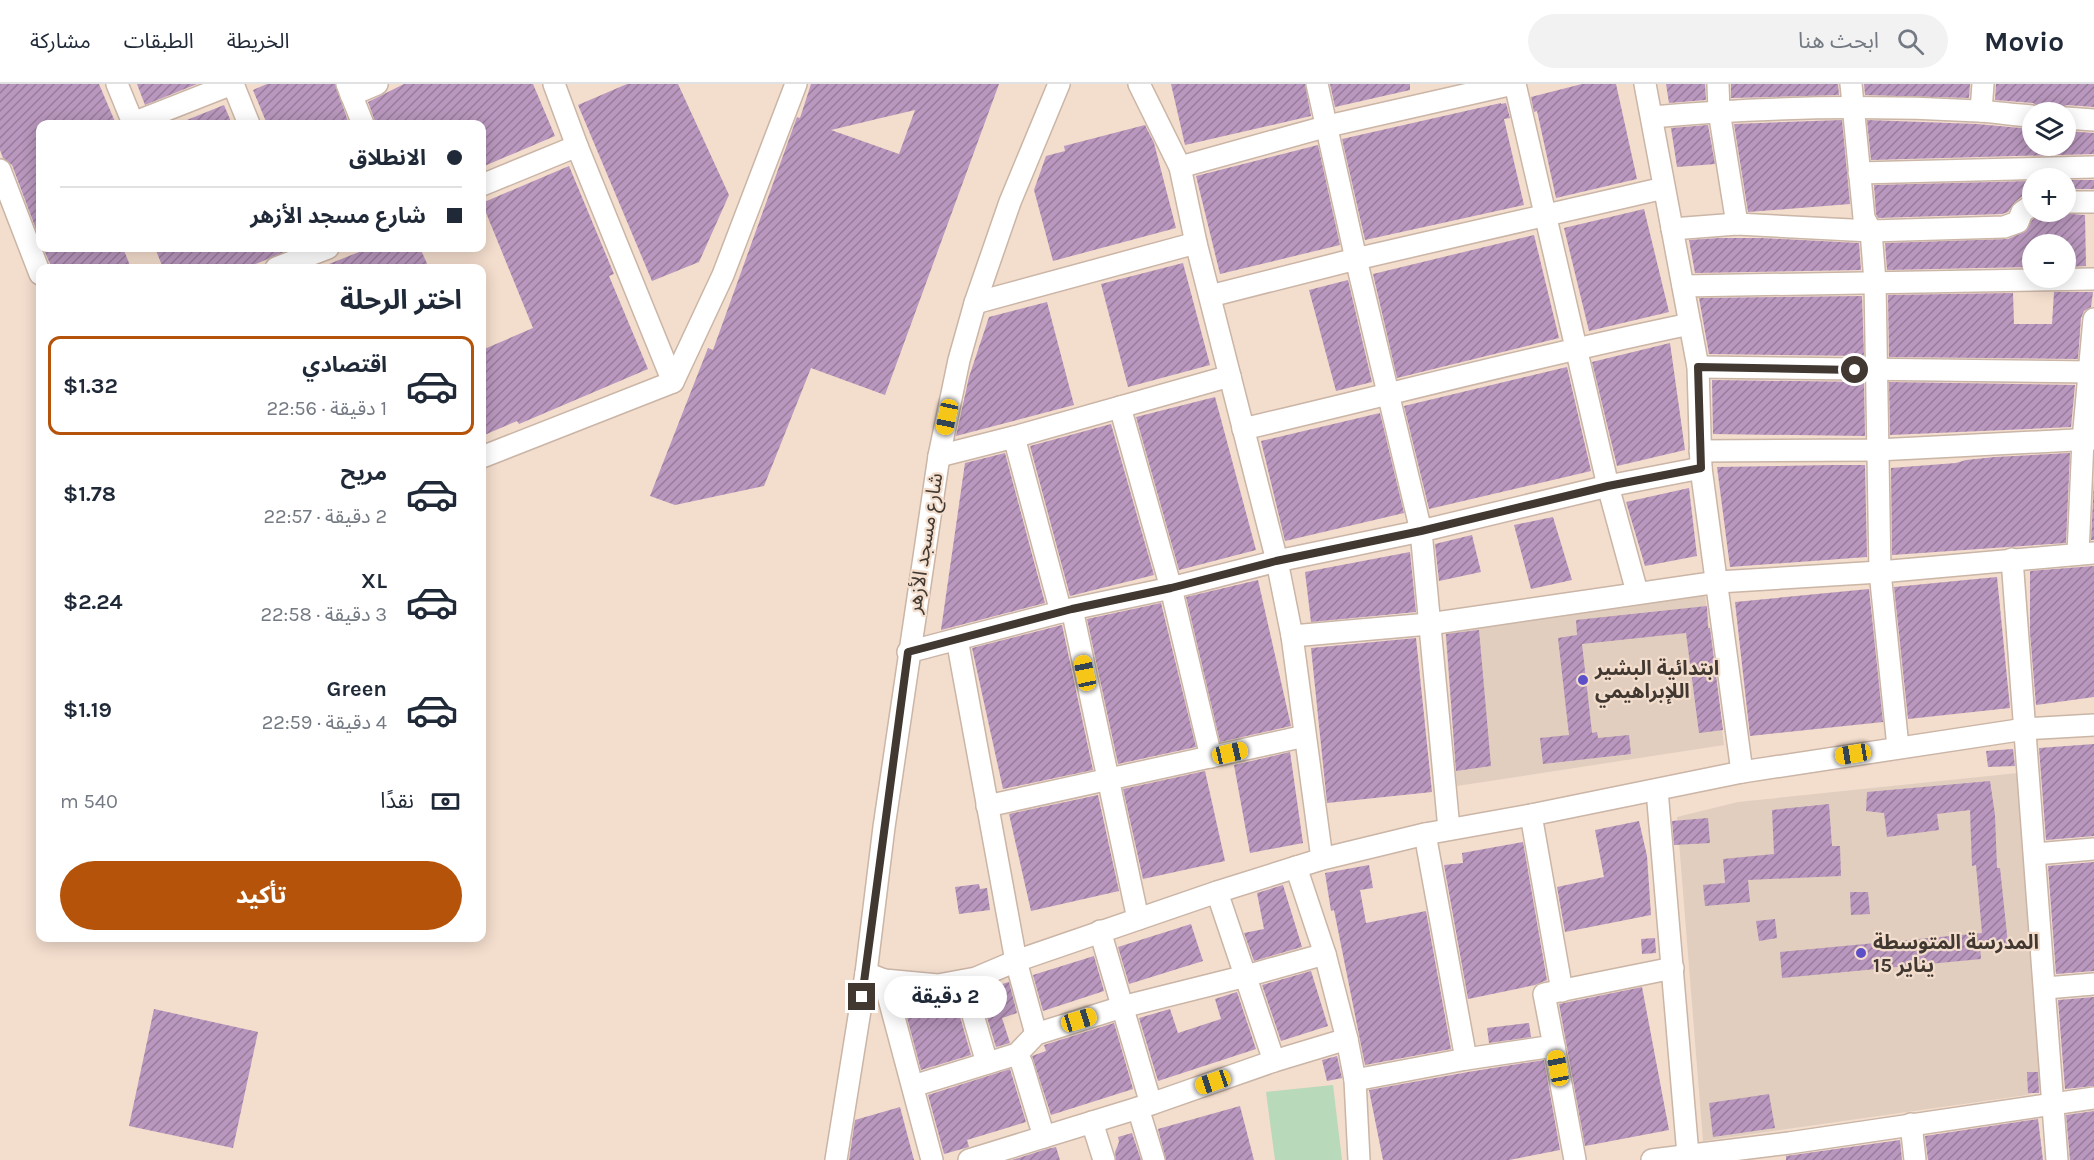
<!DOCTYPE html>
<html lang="ar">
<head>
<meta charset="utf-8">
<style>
  :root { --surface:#fff; --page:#f2f2f3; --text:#1f2937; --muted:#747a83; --line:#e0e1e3; --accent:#b45309 }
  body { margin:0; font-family:Karla,"Noto Sans Arabic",sans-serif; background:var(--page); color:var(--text); direction:rtl; height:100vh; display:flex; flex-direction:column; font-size:22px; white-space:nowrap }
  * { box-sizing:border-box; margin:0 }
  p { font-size:20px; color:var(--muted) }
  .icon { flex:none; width:33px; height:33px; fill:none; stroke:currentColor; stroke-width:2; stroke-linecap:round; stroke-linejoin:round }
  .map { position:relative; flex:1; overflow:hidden; direction:ltr }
  .panel { position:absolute; left:36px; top:180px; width:450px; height:678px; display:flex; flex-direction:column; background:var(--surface); border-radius:12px; box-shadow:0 3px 15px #0003; direction:rtl }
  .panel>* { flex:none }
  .banner { position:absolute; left:36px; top:36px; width:450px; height:132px; border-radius:12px; box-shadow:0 3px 15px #0003; direction:rtl; display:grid; align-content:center; height:132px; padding:0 24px; background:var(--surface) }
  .buttons { position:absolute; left:2022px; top:18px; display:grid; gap:12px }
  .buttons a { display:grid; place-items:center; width:54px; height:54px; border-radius:50%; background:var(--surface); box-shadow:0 3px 15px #0003; font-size:30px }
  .end { position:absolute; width:27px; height:27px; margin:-14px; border:8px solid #403831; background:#fff; box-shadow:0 0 0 3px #fff }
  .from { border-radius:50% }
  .bubble { position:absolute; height:42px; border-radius:21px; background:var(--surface); box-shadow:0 3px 15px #0003; font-size:20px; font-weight:700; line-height:42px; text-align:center; direction:rtl }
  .car { position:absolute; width:18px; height:36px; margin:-18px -9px; border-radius:8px; box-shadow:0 0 4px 2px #0007; background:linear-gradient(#f5c518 24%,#345 0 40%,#f5c518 0 76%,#345 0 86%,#f5c518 0) }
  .banner b { display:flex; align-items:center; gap:21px; height:57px; font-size:22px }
  .banner b+b { border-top:2px solid var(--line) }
  .banner i { width:15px; height:15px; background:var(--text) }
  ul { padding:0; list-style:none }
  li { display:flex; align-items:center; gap:18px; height:99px; margin:0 12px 9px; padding:0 12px; border:3px solid transparent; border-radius:12px }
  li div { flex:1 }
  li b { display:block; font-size:22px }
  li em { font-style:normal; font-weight:700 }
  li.current { border-color:var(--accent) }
  li>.icon { width:54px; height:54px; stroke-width:1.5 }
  h2 { padding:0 24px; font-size:27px; line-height:72px }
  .pay { display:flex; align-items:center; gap:15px; height:66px; padding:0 24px; font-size:22px }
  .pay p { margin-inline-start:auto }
  .primary-button { display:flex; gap:12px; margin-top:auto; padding:12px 24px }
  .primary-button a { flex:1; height:69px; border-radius:36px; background:var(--accent); color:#fff; font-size:24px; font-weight:700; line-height:69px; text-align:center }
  header { display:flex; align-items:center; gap:36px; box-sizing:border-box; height:84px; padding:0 30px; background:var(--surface); border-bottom:2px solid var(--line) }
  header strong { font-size:28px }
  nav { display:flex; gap:33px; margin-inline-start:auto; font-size:21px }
  .search { width:420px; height:54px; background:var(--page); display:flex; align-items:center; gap:15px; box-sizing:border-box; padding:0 21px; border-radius:33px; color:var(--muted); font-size:22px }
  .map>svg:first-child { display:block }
</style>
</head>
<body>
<header>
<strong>Movio</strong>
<div class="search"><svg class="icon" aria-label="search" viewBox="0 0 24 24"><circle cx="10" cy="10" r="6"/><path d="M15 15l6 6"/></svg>ابحث هنا</div>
<nav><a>الخريطة</a><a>الطبقات</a><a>مشاركة</a></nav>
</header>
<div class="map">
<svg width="2094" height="1076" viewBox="0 0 2094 1076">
  <defs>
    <pattern id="building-hatch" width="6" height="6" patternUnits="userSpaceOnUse" patternTransform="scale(1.5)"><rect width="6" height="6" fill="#b997be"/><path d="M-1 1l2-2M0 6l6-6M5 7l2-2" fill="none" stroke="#987c9b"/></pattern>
  </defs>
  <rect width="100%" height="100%" fill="#f3ddcd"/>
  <g fill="#e1cebf">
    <polygon points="1705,511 1724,661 1457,702 1445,546"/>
    <polygon points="2018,689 2045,1006 2027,1011 1703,1057 1677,733 1738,718"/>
  </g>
  <polygon fill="#b8d9ba" points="1333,1001 1342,1076 1275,1076 1266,1008"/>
  <g fill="url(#building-hatch)" fill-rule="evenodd">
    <polygon points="0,0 99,0 116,40 40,40 40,156 12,81 3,74 0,66"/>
    <polygon points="137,0 197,0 145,21"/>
    <polygon points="267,0 335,0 349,40 267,40 253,6"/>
    <polygon points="404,0 533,0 555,52 482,83 482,40 376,40 368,18"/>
    <polygon points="627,0 678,0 729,111 699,178 652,197 578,21"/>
    <path d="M811,0H999L885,311L811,284L764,402L675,421L650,412L708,264L713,266L797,33L800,34ZM915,26L899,70L831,46L881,34Z"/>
    <polygon points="1171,0 1305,0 1311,32 1185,61"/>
    <polygon points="1330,0 1410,0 1410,6 1335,23"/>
    <polygon points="1582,0 1616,0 1637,95 1556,114 1537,27 1534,28 1531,13"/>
    <polygon points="1666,0 1705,0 1706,16 1669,19"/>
    <polygon points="1731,0 1838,0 1839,11 1731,14"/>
    <polygon points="1864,0 1970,0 1969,14 1865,11"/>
    <polygon points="1996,0 2094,0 2094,23 2067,21 2057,25 2043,25 2033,19 1995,16"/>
    <polygon points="1501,19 1501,20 1506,19 1510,34 1504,35 1524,121 1365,156 1342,55"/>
    <polygon points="224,21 232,40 177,40"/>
    <polygon points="1842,36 1850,120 1748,128 1734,40"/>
    <polygon points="1867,36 1977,40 2032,45 2032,62 2066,62 2066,47 2094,49 2094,70 1871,76"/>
    <polygon points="1145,41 1154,59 1176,144 1053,177 1034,106 1046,72 1065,67 1064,62"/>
    <polygon points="1708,41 1715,80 1677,83 1671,44"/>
    <polygon points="1318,61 1340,161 1220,190 1196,92"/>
    <polygon points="569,82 614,190 609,192 648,285 519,340 517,337 482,352 482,266 533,244 482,119"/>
    <rect x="2066" y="96" width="28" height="9"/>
    <polygon points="2032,97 2032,109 2025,110 2015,118 2008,128 2002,130 1878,134 1876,130 1874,101"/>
    <polygon points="1644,125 1669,228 1589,247 1564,144"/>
    <polygon points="2043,128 2085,131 2086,182 2066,183 2066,160 2032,160 2032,183 1887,186 1885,159 2008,155 2026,147 2032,136"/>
    <polygon points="1534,151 1559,254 1397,294 1373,190"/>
    <polygon points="1719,154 1762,154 1859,159 1861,186 1695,189 1689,156"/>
    <polygon points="43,164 123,164 131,184 52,184"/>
    <polygon points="155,164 294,164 246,184 163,184"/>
    <polygon points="369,164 420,164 429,184 319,184"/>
    <polygon points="1183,179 1210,281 1128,303 1101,200"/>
    <polygon points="1348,196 1372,298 1336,307 1309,206"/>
    <polygon points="2054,208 2093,208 2091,223 2084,227 2081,234 2078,275 1889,273 1888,211 2013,209 2014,240 2052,240"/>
    <polygon points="1862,212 1864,272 1709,270 1699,214"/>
    <polygon points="1047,218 1074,321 956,352 969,293 989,233"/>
    <polygon points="1670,259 1685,366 1617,382 1592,278"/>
    <polygon points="1567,283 1591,387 1429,425 1404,322"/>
    <polygon points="1712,296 1864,298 1865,352 1713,350"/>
    <polygon points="1889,298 2075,301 2071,343 1890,351"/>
    <polygon points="1215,313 1256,466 1179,486 1136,333"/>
    <polygon points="1380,329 1404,429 1285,457 1261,357"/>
    <polygon points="1111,340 1154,491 1070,512 1030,362"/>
    <polygon points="1005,369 1045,519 941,546 965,379"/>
    <polygon points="2070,369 2066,459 1892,471 1891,384 1956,379 1966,376 1995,373"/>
    <polygon points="1833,381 1865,381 1867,473 1730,483 1717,383"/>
    <polygon points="2094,396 2094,456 2091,456"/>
    <polygon points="1689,404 1697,472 1645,482 1626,418"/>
    <polygon points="1553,433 1572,496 1531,505 1514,441"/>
    <polygon points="1472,451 1481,488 1439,497 1435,460"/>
    <polygon points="1410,468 1416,528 1311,538 1305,488"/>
    <polygon points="2094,482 2094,613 2036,621 2030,549 2030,487"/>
    <polygon points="1997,493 2010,624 1908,635 1894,503"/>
    <polygon points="1258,496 1291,642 1220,658 1186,513"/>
    <polygon points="1869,505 1883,638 1750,652 1735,518"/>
    <polygon points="1161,519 1196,663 1118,680 1087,535"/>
    <polygon points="1707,522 1708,544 1710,544 1723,646 1699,649 1686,549 1582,560 1592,649 1597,648 1598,654 1629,651 1631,670 1543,680 1540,654 1569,651 1558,554 1577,551 1576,536"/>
    <polygon points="1062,541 1093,686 1003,705 972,564"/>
    <polygon points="1479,546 1491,682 1456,687 1446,550"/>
    <polygon points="1416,554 1432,708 1327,719 1311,564"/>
    <polygon points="2094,660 2094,752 2046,756 2039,664"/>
    <polygon points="2013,665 2015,682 1988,683 1986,667"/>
    <polygon points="1290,668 1303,759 1250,769 1234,681"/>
    <polygon points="1205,687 1225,777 1143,795 1123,705"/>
    <polygon points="1990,697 1995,731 1997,784 2000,784 2008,860 1980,862 1981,875 1782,894 1780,868 1982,849 1976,781 1972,782 1970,726 1937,730 1939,746 1887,753 1884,729 1866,727 1867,708"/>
    <polygon points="1098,711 1119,807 1031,827 1009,730"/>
    <polygon points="1829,720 1832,762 1840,762 1841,792 1748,796 1750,818 1705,822 1703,801 1725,799 1723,775 1774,770 1772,726"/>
    <polygon points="1708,734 1710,759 1674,761 1672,737"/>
    <polygon points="1639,737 1647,772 1651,831 1565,848 1557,803 1604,793 1595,746"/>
    <polygon points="1523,758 1547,896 1535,901 1468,915 1444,781 1463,779 1462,769"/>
    <polygon points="2094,778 2094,887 2056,890 2048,782"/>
    <polygon points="1369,781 1373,804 1360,806 1366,839 1426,827 1451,965 1365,981 1334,826 1331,827 1325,789"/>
    <polygon points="979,800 980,805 987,804 990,826 959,830 955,803"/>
    <polygon points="1283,801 1302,863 1254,877 1244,849 1264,845 1257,809"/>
    <polygon points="1850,808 1868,808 1870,830 1851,831"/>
    <polygon points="1775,835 1777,854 1759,857 1756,837"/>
    <polygon points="1191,840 1203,877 1129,900 1118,863"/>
    <polygon points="1655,854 1656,869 1642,870 1641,855"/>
    <polygon points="1094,872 1104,907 1043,927 1033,891"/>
    <polygon points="1311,887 1328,942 1281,957 1262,901"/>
    <polygon points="1009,898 1017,929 1002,934 1010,959 996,963 979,907"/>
    <polygon points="1642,903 1669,1046 1585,1062 1559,920"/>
    <polygon points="1237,908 1256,965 1158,997 1139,934 1170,925 1178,949 1221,935 1215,915"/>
    <polygon points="2094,913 2094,1002 2065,1005 2058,916"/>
    <polygon points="955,915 971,971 921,986 906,930"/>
    <polygon points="154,925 258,948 233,1064 129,1042"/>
    <polygon points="1114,939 1133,1005 1051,1031 1032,972 1046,967 1044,961"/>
    <polygon points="1529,939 1531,953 1489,959 1487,944"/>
    <polygon points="1337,972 1342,994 1327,997 1322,976"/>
    <polygon points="1544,976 1560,1066 1509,1076 1383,1076 1369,1006 1468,988"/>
    <polygon points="1010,985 1026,1038 967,1056 969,1063 944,1070 928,1011"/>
    <polygon points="2027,988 2038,988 2039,1009 2028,1009"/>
    <polygon points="1769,1010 1775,1044 1713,1053 1709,1019"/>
    <polygon points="1240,1022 1254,1076 1166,1076 1158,1045"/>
    <polygon points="900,1023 914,1076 849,1076 855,1036"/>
    <polygon points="2094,1027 2094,1076 2070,1076 2066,1031"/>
    <polygon points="2038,1035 2043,1076 1928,1076 1925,1052"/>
    <polygon points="1132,1049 1141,1076 1116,1076 1115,1068 1119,1058 1118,1053"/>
    <polygon points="1900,1056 1902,1076 1786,1076 1786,1072"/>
    <polygon points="1056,1063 1060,1076 1012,1076 1047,1065"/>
  </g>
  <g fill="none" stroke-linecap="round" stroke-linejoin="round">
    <defs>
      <g id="minor">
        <polyline points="117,0 133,39 232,0"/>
        <polyline points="233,0 249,40"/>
        <polyline points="347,0 363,40"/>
        <polyline points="554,0 577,62 673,298"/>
        <polyline points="1139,0 1180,83 1328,42 1513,0"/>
        <polyline points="1317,0 1356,175 1421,447 1449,745"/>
        <polyline points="1515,0 1608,402 1637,508"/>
        <polyline points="1645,0 1698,283 1701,384 1742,688"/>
        <polyline points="1718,0 1719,27 1737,140"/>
        <polyline points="1851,0 1864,134 1871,147 1875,198 1880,488 1898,663"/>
        <polyline points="351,11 377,0"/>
        <polyline points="1981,27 1983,0"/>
        <path d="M1652,33C1760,23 1869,21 1978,27C1996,28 2014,31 2032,32"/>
        <polyline points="2066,34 2094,36"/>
        <polyline points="1180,83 1196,159 1277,477 1292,552 1322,775"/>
        <polyline points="0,86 40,190"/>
        <polyline points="1859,89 2094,83"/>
        <polyline points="482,101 577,62"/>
        <polyline points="2066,118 2094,118"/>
        <polyline points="1672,145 1737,140 1871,147 2004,143 2018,138 2022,128 2032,121"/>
        <polyline points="276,184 328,164"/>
        <polyline points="1683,202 2094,195"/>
        <polyline points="1210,212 1356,175 1664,104"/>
        <polyline points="975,219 1196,159"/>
        <polyline points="1698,283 2094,288"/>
        <polyline points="1120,323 1171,504 1211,673"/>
        <path d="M1243,345C1392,310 1540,271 1690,240"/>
        <polyline points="1014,353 1061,528"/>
        <polyline points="1700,367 1877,366 2094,355"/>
        <polyline points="939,372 1014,353 1230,292"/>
        <polyline points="482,373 673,298 723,191 796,0"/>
        <polyline points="2078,470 2083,356 2094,235"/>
        <polyline points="2012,475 2057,1076"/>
        <polyline points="1072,525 1138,835"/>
        <polyline points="1292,552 1429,540 1718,498 1880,488 2094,469"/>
        <polyline points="957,555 1016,877 1036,950"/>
        <polyline points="908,568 1072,525 1171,504 1277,477 1421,447 1608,402 1701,384"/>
        <polyline points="1657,706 1688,1071"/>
        <polyline points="987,722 1305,652"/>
        <polyline points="1531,731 1562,907"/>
        <polyline points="1425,750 1466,975"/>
        <polyline points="2035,770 2094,765"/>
        <polyline points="1296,783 1325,870 1347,955 1355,996 1359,1076"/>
        <polyline points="1217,808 1274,977"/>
        <polyline points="1100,847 1151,1020"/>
        <polyline points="866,889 884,896 938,901 976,894 1016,877 1217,808 1322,775 1425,750 1531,731 1742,688 2025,645 2094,641"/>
        <polyline points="884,896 932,1076"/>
        <polyline points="963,897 987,979"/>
        <polyline points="2046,904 2094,900"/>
        <polyline points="1554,962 1575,1076"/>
        <polyline points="1017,970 1022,980 1044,1053"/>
        <polyline points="1355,996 1466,975 1554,962 1544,910 1673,884"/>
        <polyline points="913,1002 1017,970 1036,950 1122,923 1246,892 1325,870"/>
        <polyline points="1138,1024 1154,1076"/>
        <polyline points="1092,1038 1104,1076"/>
        <polyline points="1911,1040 1915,1076"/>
        <polyline points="836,1076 866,889 884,743 939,372 959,276 975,219 1010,118 1059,0"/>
        <polyline points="969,1076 1151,1020 1274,977 1347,955"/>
        <polyline points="1652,1076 1789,1059 2094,1014"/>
      </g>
    </defs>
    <use href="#minor" stroke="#cab5a6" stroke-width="24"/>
    <use href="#minor" stroke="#fff" stroke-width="21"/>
  </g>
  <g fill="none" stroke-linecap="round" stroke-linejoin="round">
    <polyline stroke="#403831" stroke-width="8" points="862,913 908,568 1072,525 1171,504 1276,477 1421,447 1608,402 1701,384 1698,283 1855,286"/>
  </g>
  <g fill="#5d4fc8" stroke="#f3ddcd" stroke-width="2">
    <circle cx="1583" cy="596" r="6"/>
    <circle cx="1861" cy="869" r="6"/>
  </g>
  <g text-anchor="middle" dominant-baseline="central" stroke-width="4.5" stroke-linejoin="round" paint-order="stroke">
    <g font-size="20" fill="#403831" stroke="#f3ddcd">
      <text transform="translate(925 459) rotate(-81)">شارع مسجد الأزهر</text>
    </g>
    <g font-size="20" font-weight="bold" fill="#403831" stroke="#f3ddcd" text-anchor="start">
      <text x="1595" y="584">ابتدائية البشير<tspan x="1595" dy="23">اللإبراهيمي</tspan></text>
      <text x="1873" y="858">المدرسة المتوسطة<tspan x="1873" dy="23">15 يناير</tspan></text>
    </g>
  </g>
</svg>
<div class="buttons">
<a><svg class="icon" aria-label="layers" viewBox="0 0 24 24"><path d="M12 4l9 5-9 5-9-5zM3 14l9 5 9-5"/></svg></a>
<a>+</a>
<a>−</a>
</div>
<i class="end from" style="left:1855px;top:286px"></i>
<i class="end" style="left:862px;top:913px"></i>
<div class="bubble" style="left:884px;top:892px;width:123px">2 دقيقة</div>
<i class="car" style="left:947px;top:333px;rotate:192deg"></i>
<i class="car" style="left:1085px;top:589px;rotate:348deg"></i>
<i class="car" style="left:1230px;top:669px;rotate:77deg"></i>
<i class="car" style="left:1853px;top:670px;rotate:261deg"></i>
<i class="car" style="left:1079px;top:936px;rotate:73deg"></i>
<i class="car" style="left:1558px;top:984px;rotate:349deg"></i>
<i class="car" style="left:1213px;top:998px;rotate:251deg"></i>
<div class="banner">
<b><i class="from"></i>الانطلاق</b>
<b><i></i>شارع مسجد الأزهر</b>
</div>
<section class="panel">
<h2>اختر الرحلة</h2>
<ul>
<li class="current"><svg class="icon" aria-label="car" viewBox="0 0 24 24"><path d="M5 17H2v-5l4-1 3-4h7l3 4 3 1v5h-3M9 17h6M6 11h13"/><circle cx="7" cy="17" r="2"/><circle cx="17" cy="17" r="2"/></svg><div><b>اقتصادي</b><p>1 دقيقة · 22:56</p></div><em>$1.32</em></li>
<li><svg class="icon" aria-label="car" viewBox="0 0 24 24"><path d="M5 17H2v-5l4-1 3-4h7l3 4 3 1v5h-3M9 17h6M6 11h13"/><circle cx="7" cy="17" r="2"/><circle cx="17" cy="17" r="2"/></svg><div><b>مريح</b><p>2 دقيقة · 22:57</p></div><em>$1.78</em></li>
<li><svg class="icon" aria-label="car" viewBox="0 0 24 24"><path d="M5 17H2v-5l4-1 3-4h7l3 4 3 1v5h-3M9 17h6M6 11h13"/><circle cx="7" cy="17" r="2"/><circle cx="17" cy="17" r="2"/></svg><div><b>XL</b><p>3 دقيقة · 22:58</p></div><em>$2.24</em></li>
<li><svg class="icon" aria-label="car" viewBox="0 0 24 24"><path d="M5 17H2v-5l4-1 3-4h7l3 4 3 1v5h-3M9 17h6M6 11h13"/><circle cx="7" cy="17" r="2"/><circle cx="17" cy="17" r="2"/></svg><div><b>Green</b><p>4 دقيقة · 22:59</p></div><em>$1.19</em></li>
</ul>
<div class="pay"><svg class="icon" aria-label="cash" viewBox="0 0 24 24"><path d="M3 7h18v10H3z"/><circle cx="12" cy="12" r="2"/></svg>نقدًا<p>540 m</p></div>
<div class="primary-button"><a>تأكيد</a></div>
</section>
</div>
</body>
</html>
